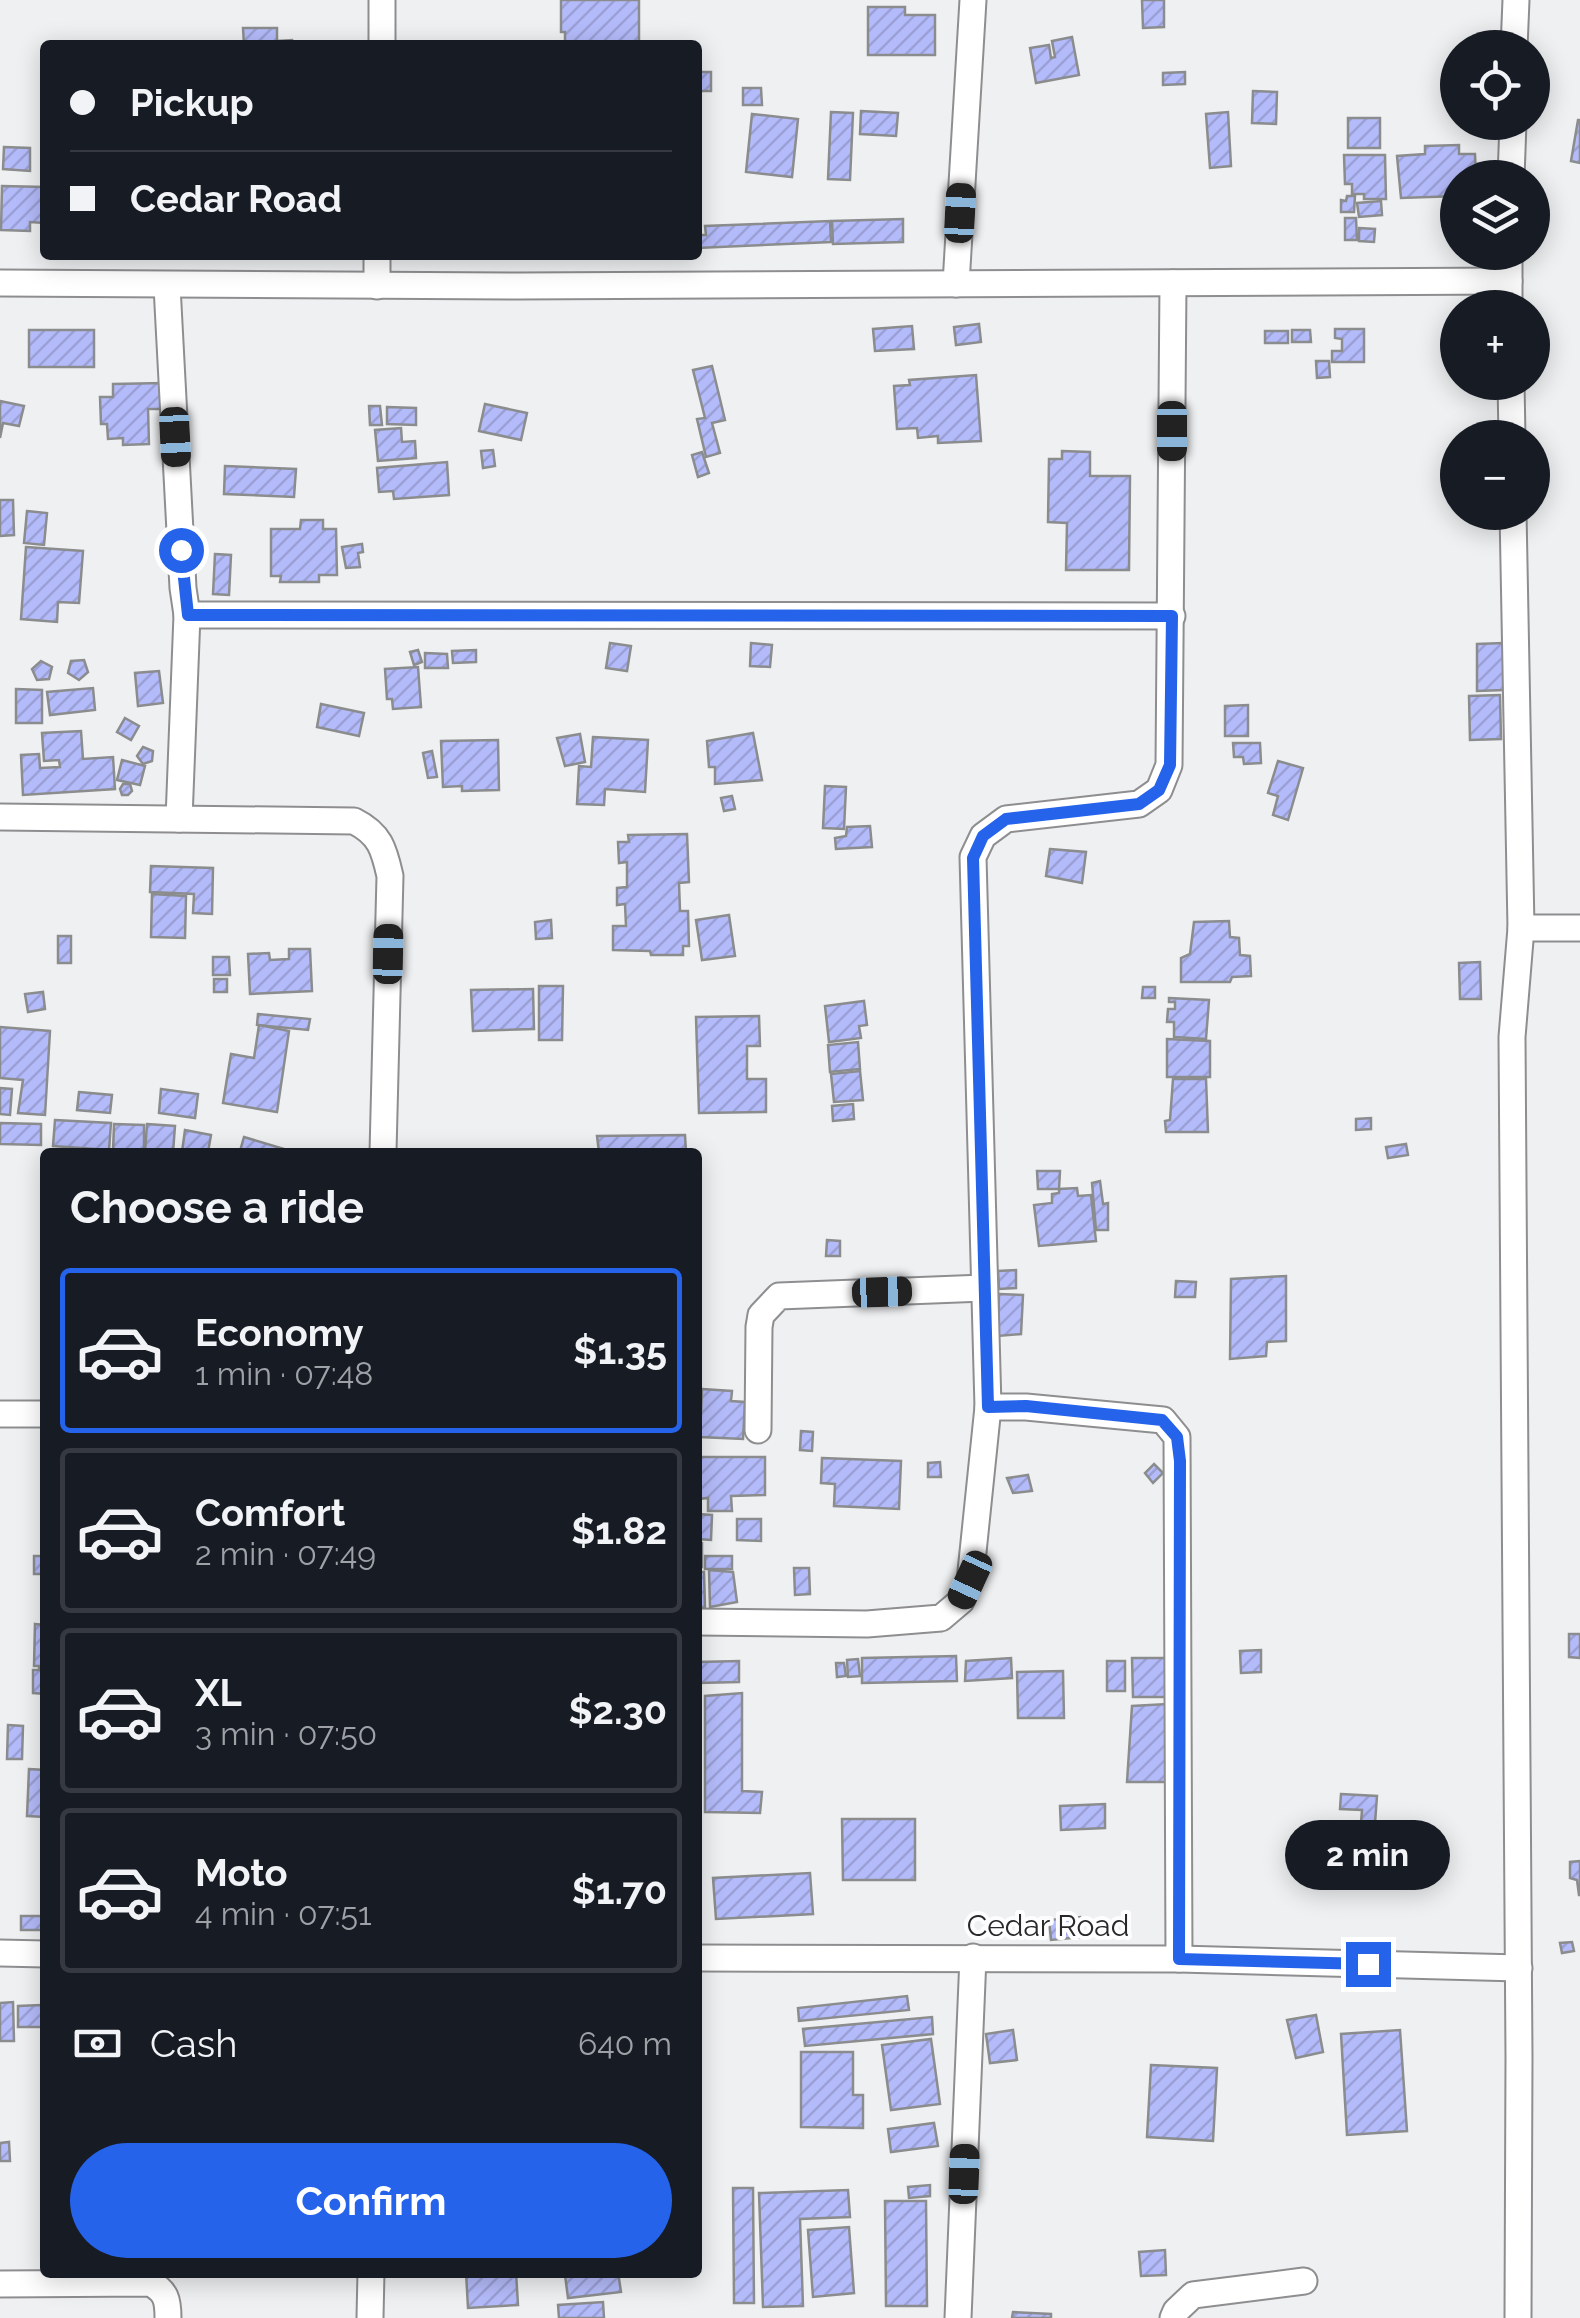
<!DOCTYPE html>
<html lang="en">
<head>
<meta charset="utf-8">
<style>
  :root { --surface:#171b24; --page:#242831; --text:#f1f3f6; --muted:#9ea1a6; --line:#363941; --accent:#2563eb }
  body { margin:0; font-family:Raleway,sans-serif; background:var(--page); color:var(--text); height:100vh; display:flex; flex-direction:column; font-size:38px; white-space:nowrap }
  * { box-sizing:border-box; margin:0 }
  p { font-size:32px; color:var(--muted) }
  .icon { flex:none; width:55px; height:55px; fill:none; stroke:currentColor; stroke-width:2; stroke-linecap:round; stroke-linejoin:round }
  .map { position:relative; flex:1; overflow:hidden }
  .side { position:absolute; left:40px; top:1148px; width:662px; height:1130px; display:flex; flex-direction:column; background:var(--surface); border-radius:10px; box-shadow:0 5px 25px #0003 }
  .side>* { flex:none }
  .banner { position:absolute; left:40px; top:40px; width:662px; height:220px; border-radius:10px; box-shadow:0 5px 25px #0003; display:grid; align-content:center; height:220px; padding:0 30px; background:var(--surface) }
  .tools { position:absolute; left:1440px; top:30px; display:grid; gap:20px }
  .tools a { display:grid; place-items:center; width:110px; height:110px; border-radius:50%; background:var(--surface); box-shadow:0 5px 25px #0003; font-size:50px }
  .end { position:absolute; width:45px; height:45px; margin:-22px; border:12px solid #2563eb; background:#fff; box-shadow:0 0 0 5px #fff }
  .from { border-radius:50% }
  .bubble { position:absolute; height:70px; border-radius:35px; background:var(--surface); box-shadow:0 5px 25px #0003; font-size:32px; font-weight:700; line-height:70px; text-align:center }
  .car { position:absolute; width:30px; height:60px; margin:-30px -15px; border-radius:12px; box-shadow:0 0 8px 2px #0007; background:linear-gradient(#222 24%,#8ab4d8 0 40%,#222 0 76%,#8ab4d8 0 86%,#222 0) }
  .banner b { display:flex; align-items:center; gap:35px; height:95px; font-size:38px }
  .banner b+b { border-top:2px solid var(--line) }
  .banner i { width:25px; height:25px; background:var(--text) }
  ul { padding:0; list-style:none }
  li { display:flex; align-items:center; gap:30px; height:165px; margin:0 20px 15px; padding:0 10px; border:5px solid var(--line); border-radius:10px }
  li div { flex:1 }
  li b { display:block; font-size:38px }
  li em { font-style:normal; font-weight:700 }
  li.active { border-color:var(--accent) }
  li>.icon { width:90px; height:90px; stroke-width:1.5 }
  h2 { padding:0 30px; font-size:45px; line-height:120px }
  .pay { display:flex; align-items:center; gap:25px; height:110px; padding:0 30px; font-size:38px }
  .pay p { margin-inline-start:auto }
  .primary-button { display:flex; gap:20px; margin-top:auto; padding:20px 30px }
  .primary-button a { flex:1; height:115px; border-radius:60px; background:var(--accent); color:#fff; font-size:40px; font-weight:700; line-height:115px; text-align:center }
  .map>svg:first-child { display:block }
</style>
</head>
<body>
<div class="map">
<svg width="1580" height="2318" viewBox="0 0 1580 2318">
  <defs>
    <pattern id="building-hatch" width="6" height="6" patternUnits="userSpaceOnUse" patternTransform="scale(2.5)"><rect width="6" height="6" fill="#b4bbfa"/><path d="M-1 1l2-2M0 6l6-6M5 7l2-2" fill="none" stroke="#9ba1d6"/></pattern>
  </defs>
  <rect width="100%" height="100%" fill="#eff0f2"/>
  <g fill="url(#building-hatch)" stroke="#8b8c8d" stroke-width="2.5">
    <polygon points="561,0 639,0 639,45 565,45 565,32 561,32"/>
    <polygon points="1142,0 1164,0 1164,27 1143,28"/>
    <polygon points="868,7 905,7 905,15 935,15 935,55 868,55"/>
    <polygon points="243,28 277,28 277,41 292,40 292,45 244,45"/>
    <polygon points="1072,37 1079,75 1036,83 1030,48 1049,45 1051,58 1055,57 1052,41"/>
    <rect x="698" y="72" width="13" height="19"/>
    <polygon points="1185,72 1185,84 1163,85 1163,73"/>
    <polygon points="743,88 761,88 762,105 743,105"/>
    <polygon points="1253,91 1277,92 1276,124 1252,123"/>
    <polygon points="861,111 898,113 896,136 860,134"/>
    <polygon points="831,112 853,113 850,180 828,179"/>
    <polygon points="1228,112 1231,166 1210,168 1206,114"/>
    <polygon points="752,114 798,119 792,177 746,172"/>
    <rect x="1348" y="118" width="32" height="30"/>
    <polygon points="1578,120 1580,120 1580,163 1571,161"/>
    <polygon points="1459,145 1459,154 1475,154 1476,178 1458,178 1458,196 1401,198 1397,156 1425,154 1425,146"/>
    <polygon points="4,147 30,148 30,171 3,169"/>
    <polygon points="1344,155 1385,155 1386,199 1364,199 1364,194 1352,194 1352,184 1345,184"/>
    <polygon points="2,186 45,187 44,223 30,222 30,231 1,230"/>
    <polygon points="1347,196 1355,196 1354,212 1341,212 1341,200 1346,201"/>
    <polygon points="1381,201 1382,215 1359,217 1357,203"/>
    <polygon points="1345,218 1356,218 1357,240 1345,240"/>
    <polygon points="903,219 903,242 833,244 832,221"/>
    <polygon points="830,221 831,242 698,248 698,235 706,235 705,226"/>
    <polygon points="1359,228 1375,229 1374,242 1359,241"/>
    <polygon points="979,324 981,342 956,345 954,327"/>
    <polygon points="912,326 914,349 875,351 873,329"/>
    <polygon points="1335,329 1364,329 1364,362 1332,362 1332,351 1342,351 1342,339 1335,338"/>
    <rect x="29" y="330" width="65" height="37"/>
    <polygon points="1292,330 1310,330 1311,342 1292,342"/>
    <rect x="1265" y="331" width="23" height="12"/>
    <polygon points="1316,361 1329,361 1330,377 1317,378"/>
    <polygon points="712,366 725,420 712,423 720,453 706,457 697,419 705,418 693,370"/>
    <polygon points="976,375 981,441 938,443 938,436 918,438 917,428 897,429 894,386 910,385 909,380"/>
    <polygon points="163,383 164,409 148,409 149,444 123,445 123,438 108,439 107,424 101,424 100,397 113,397 113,384"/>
    <polygon points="0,401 24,406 19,426 3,423 0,438"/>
    <polygon points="485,404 527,413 521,440 479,431"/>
    <polygon points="369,406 380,406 382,425 370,425"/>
    <polygon points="387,407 416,408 416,425 387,424"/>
    <polygon points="401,428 402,442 415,441 416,458 378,461 375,430"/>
    <polygon points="493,450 495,466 483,468 481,451"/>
    <polygon points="1062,451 1090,452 1090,476 1130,476 1129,570 1066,570 1067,523 1048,522 1049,459 1062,459"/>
    <polygon points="702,452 709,473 698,477 692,455"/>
    <polygon points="447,462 449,495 394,499 393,491 379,492 377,468"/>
    <polygon points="225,466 296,469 294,497 224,494"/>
    <polygon points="0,500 13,500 14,535 0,536"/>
    <polygon points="27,511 47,513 44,545 24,543"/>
    <polygon points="301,520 323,520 323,529 336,529 337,575 319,575 319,582 280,582 281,576 271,576 271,529 300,529"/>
    <polygon points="362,544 363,552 358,553 360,567 346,568 342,547"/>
    <polygon points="26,547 83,551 79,603 58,602 57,622 21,619"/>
    <polygon points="215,554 231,555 229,595 213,594"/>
    <polygon points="610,643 631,646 627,671 606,668"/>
    <polygon points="751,643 772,645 770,667 750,666"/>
    <polygon points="1503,643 1504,690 1477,691 1477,644"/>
    <polygon points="418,650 422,662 414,665 410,652"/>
    <polygon points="476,650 476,662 453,663 452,651"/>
    <polygon points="425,653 447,654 448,668 425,668"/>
    <polygon points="84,660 88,672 79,680 68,673 71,661"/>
    <polygon points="41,661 52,667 49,679 37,680 32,669"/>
    <polygon points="418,667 421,707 393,709 392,699 387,699 385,669"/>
    <polygon points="159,671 163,703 138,706 135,673"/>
    <polygon points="93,688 95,710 50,715 47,692"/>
    <polygon points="16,689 42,690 42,723 16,723"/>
    <polygon points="1500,695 1501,739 1470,740 1469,696"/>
    <polygon points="321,704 364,713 359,736 317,727"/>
    <polygon points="1248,705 1248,736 1225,736 1225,706"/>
    <polygon points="125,718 139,726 131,740 117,732"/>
    <polygon points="81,731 83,759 113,757 115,789 23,795 21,755 39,754 40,768 60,767 59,760 44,761 42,733"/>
    <polygon points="753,733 762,780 715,784 715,767 709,767 707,741"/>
    <polygon points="580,734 585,762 565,766 557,738"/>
    <polygon points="593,737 648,740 645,792 605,789 604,805 577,804 579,766 591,767"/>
    <polygon points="498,740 499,790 462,791 462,786 443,787 441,741"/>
    <polygon points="1233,743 1260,743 1261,763 1244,764 1243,757 1234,757"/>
    <polygon points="143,747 153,751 152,761 143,764 137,756"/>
    <polygon points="432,751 437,777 428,778 423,753"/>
    <polygon points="122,760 145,766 140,785 117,780"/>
    <polygon points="1278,761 1303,768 1288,820 1273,815 1278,796 1268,793"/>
    <polygon points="123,784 130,784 132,791 128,795 122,795 120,789"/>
    <polygon points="825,786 846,787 844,829 823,828"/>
    <polygon points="732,796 735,809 724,811 721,798"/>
    <polygon points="870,826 872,847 836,849 835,838 846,836 847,827"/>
    <polygon points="687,834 689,882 679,883 680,911 688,911 689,946 683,946 683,955 651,955 650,951 613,950 613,926 626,926 625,904 617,905 617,888 627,887 627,862 619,863 618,842 629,842 628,835"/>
    <polygon points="1050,849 1086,852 1082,883 1046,876"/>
    <polygon points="151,866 213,868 212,914 193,913 194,894 150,892"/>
    <polygon points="152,894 186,896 185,938 151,937"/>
    <polygon points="729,915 735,956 702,960 696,920"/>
    <polygon points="551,920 552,938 536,939 535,922"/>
    <polygon points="1229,921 1230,937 1239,938 1240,955 1250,956 1251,976 1232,977 1230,982 1181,982 1181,958 1190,954 1194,922"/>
    <rect x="58" y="936" width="13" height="27"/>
    <polygon points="289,949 310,949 312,991 250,994 248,954 269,953 270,960 289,959"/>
    <polygon points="213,957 229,957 230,975 213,975"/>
    <polygon points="1480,962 1481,999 1460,999 1459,963"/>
    <rect x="214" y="979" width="13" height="13"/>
    <polygon points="539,986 563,986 562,1040 539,1040"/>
    <polygon points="1143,987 1155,987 1155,998 1142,998"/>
    <polygon points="533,989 534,1029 473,1031 471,990"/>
    <polygon points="43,992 45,1009 28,1012 25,994"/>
    <polygon points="1169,998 1209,1000 1206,1039 1174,1037 1174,1022 1167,1022 1168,1009 1175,1009 1175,1002 1169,1002"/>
    <polygon points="864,1001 867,1025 859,1026 861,1038 829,1042 825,1006"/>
    <polygon points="258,1014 310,1019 308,1030 257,1025"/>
    <polygon points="759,1016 760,1046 747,1046 747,1079 766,1079 766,1112 699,1113 696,1017"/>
    <polygon points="259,1025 289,1031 277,1112 223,1103 231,1054 254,1058"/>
    <polygon points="0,1027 50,1031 45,1115 18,1113 23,1080 0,1078"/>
    <polygon points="1167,1039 1210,1041 1210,1077 1167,1077"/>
    <polygon points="858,1042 860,1069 830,1072 828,1045"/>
    <polygon points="860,1071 863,1100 834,1102 831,1074"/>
    <polygon points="1173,1079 1206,1079 1208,1132 1166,1132 1165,1121 1170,1120"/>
    <polygon points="0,1088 12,1089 10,1115 0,1114"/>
    <polygon points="161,1089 198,1094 195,1118 159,1113"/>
    <polygon points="79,1092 112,1095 110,1113 77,1110"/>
    <polygon points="853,1104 854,1119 833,1121 832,1106"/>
    <polygon points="1371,1118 1371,1129 1356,1130 1356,1119"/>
    <polygon points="55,1120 111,1123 109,1150 53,1146"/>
    <polygon points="0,1123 41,1124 41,1145 0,1144"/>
    <polygon points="114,1124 144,1125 144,1152 113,1152"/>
    <polygon points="147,1124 175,1126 173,1152 145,1152"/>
    <polygon points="185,1130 211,1135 208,1152 182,1152"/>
    <polygon points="685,1135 686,1152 599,1152 597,1136"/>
    <polygon points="244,1137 294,1152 240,1151"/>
    <polygon points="1406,1144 1408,1155 1388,1158 1386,1147"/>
    <polygon points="1037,1171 1060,1171 1059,1189 1038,1189"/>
    <polygon points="1100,1181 1103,1204 1108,1203 1108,1230 1096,1230 1092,1183"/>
    <polygon points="1077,1188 1078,1196 1091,1195 1096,1241 1039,1246 1034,1205 1052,1203 1052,1194 1059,1193 1059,1189"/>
    <polygon points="827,1240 840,1241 840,1256 826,1256"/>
    <polygon points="1016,1270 1016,1288 999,1289 998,1271"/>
    <polygon points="1286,1276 1286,1341 1267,1342 1266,1356 1230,1359 1231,1279"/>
    <polygon points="1176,1281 1196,1282 1195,1297 1175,1297"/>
    <polygon points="999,1294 1023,1295 1021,1334 998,1336"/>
    <polygon points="702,1389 732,1391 731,1401 745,1402 743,1439 700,1437"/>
    <polygon points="801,1431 813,1432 812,1451 800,1450"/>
    <polygon points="698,1457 765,1457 765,1495 731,1496 732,1511 708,1511 708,1498 698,1499"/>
    <polygon points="822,1458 901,1461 899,1509 834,1506 835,1484 821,1483"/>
    <polygon points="940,1462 941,1477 928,1477 928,1463"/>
    <polygon points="1154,1464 1163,1473 1153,1483 1145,1473"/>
    <polygon points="1028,1475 1032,1491 1013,1493 1007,1478"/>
    <polygon points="698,1514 712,1515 711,1540 698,1539"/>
    <polygon points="737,1519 761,1519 761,1541 737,1540"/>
    <polygon points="698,1542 702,1543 702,1567 698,1567"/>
    <rect x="34" y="1556" width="11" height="18"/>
    <rect x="705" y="1556" width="27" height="13"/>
    <polygon points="794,1568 809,1568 810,1594 795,1595"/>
    <polygon points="709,1570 733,1572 737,1602 710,1607"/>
    <polygon points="698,1572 704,1572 705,1608 698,1608"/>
    <polygon points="35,1624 45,1625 45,1694 33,1693 33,1670 39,1670 39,1666 34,1666"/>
    <polygon points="1569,1634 1580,1634 1580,1658 1569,1657"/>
    <polygon points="1261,1650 1261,1672 1241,1673 1240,1651"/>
    <polygon points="956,1656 957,1681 862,1683 862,1658"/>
    <polygon points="1011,1658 1012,1678 965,1681 966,1661"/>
    <polygon points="1132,1658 1169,1658 1169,1697 1133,1697"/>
    <polygon points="858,1659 860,1676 848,1677 847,1660"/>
    <polygon points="739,1661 739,1682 698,1683 698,1662"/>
    <rect x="1107" y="1661" width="18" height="30"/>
    <polygon points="836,1663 844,1663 846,1676 837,1677"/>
    <polygon points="1063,1671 1064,1718 1018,1718 1017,1672"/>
    <polygon points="742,1693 742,1791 762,1792 760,1813 705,1812 705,1696"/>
    <polygon points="1167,1704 1166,1782 1127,1782 1132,1706"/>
    <polygon points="8,1725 23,1726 22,1759 7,1759"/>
    <polygon points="29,1769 45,1770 45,1817 27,1816"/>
    <polygon points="1341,1794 1377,1796 1375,1823 1361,1823 1362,1810 1340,1809"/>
    <polygon points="1105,1804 1105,1828 1061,1830 1060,1806"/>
    <polygon points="842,1819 915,1819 915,1880 843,1880"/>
    <polygon points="1580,1861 1580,1895 1579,1895 1577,1880 1570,1878 1570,1862"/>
    <polygon points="810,1873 813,1914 716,1919 713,1878"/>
    <rect x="21" y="1916" width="24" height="14"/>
    <polygon points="1080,1917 1081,1937 1051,1940 1049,1920"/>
    <polygon points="1572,1942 1574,1951 1562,1953 1560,1943"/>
    <polygon points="907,1996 909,2010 799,2021 798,2008"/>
    <polygon points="13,2002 14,2041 0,2041 0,2003"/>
    <polygon points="41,2005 42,2027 18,2027 18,2006"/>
    <polygon points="1316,2015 1323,2052 1296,2058 1287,2020"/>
    <polygon points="932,2017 933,2034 805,2046 803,2029"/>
    <polygon points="1013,2030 1017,2060 990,2063 986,2034"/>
    <polygon points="1400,2030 1407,2131 1347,2135 1341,2034"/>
    <polygon points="931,2039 940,2104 891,2110 882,2045"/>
    <polygon points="801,2052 853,2052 853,2095 863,2095 863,2128 801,2127"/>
    <polygon points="1151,2065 1217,2068 1213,2141 1147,2137"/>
    <polygon points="934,2123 938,2146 891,2152 888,2129"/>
    <polygon points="9,2142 10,2161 0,2161 0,2143"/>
    <polygon points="930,2185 930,2196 909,2198 908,2187"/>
    <polygon points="733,2188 753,2188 754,2303 734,2303"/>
    <polygon points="848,2190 850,2217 800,2219 803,2306 763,2307 759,2193"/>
    <polygon points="885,2201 926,2201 927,2306 886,2306"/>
    <polygon points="849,2227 854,2293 813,2297 808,2230"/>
    <polygon points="1165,2250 1166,2275 1141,2276 1139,2252"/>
    <rect x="212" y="2272" width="46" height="3"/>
    <polygon points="466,2272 516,2272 518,2305 468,2308"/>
    <polygon points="583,2272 618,2272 621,2292 568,2298 565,2275"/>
    <polygon points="603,2302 604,2318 559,2318 558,2305"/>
    <polygon points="1013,2312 1051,2314 1051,2318 1012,2318"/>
  </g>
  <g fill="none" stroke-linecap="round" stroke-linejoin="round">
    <defs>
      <g id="street">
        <polyline points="382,45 382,0"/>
        <polyline points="1514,48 1516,0"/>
        <polyline points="1511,178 1513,122"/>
        <polyline points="0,283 519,286 1509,281"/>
        <polyline points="1173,283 1169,765 1159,790 1139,804 1006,819 983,836 973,857 988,1407 1026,1407 1163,1420 1177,1437 1179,1959"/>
        <polyline points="956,284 973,0"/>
        <polyline points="167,286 183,588 187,615 1172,616"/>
        <polyline points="377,286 377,255"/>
        <polyline points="1509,308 1509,252"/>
        <polyline points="1511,382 1512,438"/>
        <polyline points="1513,512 1521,928 1512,1037 1519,2057 1518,2318"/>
        <path d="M0,817L354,821C380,834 384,849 390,876L383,1152"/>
        <polyline points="179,819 187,615"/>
        <polyline points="1521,928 1580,928"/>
        <polyline points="0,1414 45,1414"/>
        <polyline points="758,1430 759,1327 761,1315 779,1296 984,1288"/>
        <polyline points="698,1622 867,1624 941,1618 961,1601 970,1581 988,1407"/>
        <polyline points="0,1953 45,1954"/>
        <polyline points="698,1958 1179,1959 1519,1968"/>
        <path d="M0,2284L150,2283C166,2291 168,2300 168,2318"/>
        <polyline points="370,2318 371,2272"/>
        <polyline points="958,2318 973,1957"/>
        <polyline points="1173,2318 1176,2311 1193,2295 1304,2281"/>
      </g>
    </defs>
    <use href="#street" stroke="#8e8e90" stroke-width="29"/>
    <use href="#street" stroke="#fff" stroke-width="25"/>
  </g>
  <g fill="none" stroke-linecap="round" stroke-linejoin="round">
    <polyline stroke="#2563eb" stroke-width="12" points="181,550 188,615 1172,616 1170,765 1159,790 1139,804 1006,819 983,836 973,858 988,1407 1026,1406 1162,1420 1177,1437 1180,1461 1179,1959 1368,1964"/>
  </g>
  <g text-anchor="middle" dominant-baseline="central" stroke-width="8" stroke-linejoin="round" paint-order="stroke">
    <g font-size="30" fill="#282829" stroke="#fdfdff">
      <text x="1048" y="1925">Cedar Road</text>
    </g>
  </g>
</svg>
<div class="tools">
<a><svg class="icon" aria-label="locate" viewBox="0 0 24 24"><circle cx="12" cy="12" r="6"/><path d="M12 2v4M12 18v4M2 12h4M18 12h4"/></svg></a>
<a><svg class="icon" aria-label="layers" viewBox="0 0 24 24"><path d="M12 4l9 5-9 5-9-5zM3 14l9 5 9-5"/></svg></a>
<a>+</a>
<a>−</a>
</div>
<i class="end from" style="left:181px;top:550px"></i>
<i class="end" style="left:1368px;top:1964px"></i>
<div class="bubble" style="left:1285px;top:1820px;width:165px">2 min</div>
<i class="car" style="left:960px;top:213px;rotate:3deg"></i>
<i class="car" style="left:1172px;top:431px;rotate:180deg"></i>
<i class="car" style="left:175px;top:437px;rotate:177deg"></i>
<i class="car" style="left:388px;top:954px;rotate:1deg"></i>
<i class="car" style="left:882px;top:1292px;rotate:88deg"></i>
<i class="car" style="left:970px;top:1580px;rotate:205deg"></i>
<i class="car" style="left:964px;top:2174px;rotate:2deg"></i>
<div class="banner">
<b><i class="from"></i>Pickup</b>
<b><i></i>Cedar Road</b>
</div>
<section class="side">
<h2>Choose a ride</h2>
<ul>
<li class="active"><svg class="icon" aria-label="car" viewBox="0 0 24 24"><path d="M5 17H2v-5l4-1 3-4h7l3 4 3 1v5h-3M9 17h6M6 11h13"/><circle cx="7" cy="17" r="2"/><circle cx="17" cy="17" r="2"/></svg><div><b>Economy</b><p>1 min · 07:48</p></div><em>$1.35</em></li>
<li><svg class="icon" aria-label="car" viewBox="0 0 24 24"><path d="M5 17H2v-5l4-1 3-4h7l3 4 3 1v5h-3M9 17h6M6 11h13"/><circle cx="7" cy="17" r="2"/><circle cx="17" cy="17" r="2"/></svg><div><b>Comfort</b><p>2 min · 07:49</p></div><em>$1.82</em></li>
<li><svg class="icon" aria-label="car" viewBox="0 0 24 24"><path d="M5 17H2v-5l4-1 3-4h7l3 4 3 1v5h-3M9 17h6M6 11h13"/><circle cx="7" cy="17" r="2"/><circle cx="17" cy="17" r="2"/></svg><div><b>XL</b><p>3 min · 07:50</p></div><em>$2.30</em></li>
<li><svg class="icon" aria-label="car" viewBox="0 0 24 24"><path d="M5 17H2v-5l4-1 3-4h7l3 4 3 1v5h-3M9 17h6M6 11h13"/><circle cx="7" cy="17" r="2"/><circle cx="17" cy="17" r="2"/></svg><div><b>Moto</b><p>4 min · 07:51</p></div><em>$1.70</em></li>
</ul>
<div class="pay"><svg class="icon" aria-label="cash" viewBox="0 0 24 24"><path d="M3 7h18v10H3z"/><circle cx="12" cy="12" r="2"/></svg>Cash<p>640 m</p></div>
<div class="primary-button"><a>Confirm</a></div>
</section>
</div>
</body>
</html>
